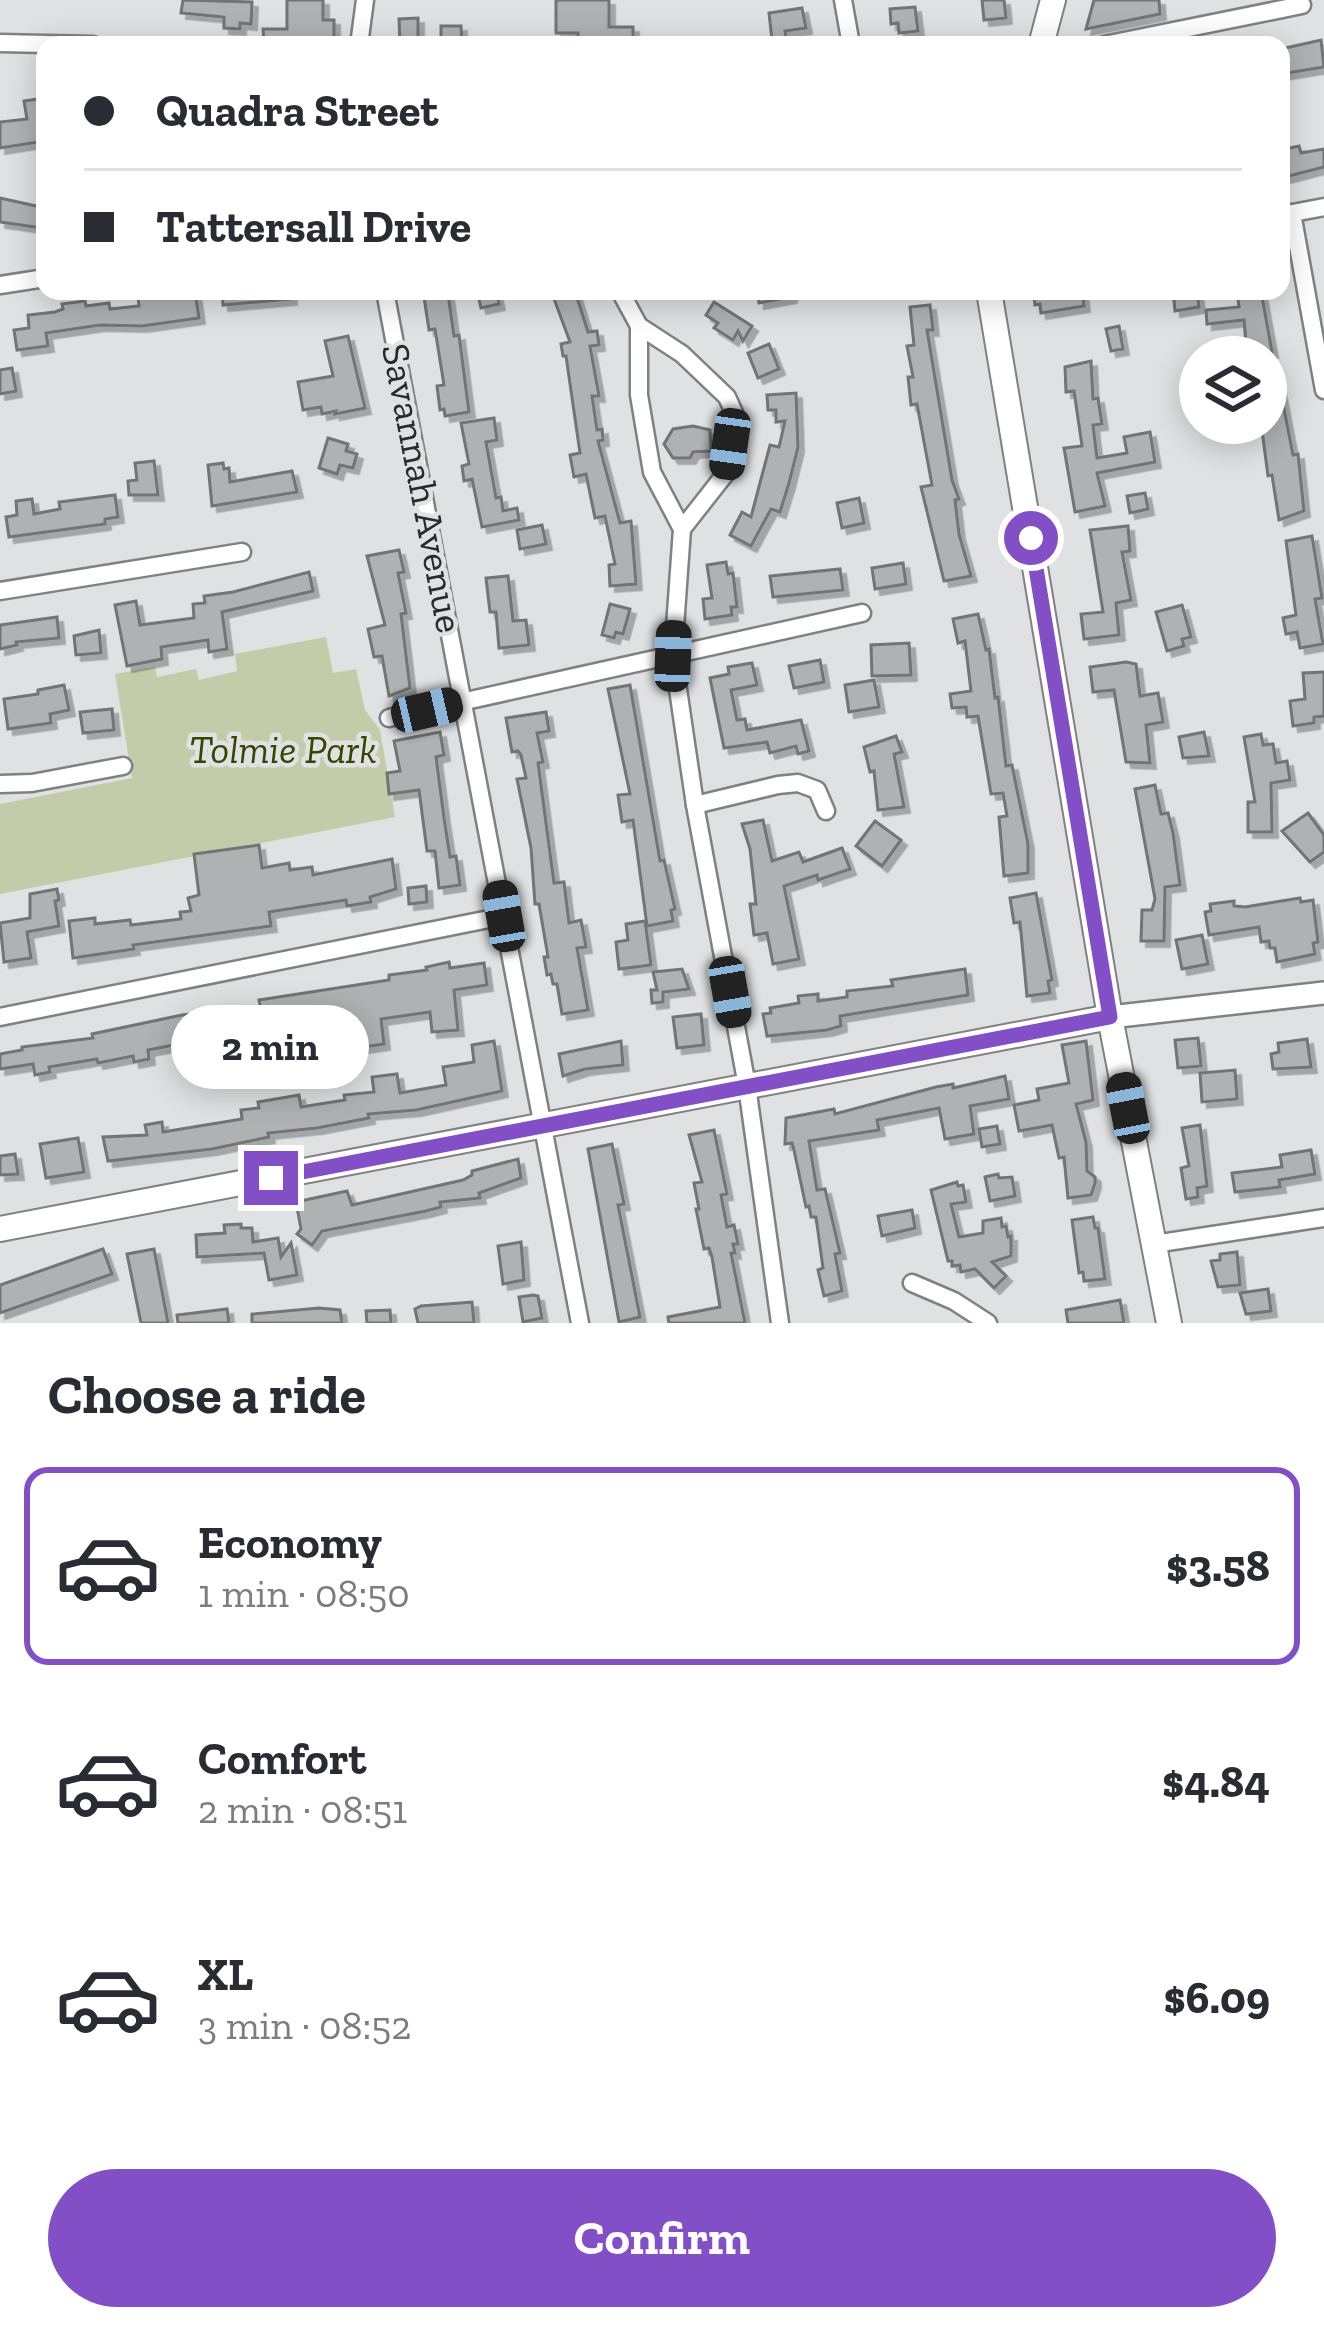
<!DOCTYPE html>
<html lang="en">
<head>
<meta charset="utf-8">
<style>
  :root { --surface:#fff; --page:#f7f7f7; --text:#2b2b33; --muted:#7c7c81; --line:#e1e1e2; --accent:#824fc7 }
  body { margin:0; font-family:"Zilla Slab",serif; background:var(--page); color:var(--text); height:100vh; display:flex; flex-direction:column; font-size:45px; white-space:nowrap }
  * { box-sizing:border-box; margin:0 }
  p { font-size:39px; color:var(--muted) }
  .icon { flex:none; width:66px; height:66px; fill:none; stroke:currentColor; stroke-width:2; stroke-linecap:round; stroke-linejoin:round }
  .map { position:relative; height:1323px; overflow:hidden }
  .side { display:flex; flex-direction:column; background:var(--surface); flex:1 }
  .side>* { flex:none }
  .guide { position:absolute; left:36px; top:36px; width:1254px; height:264px; border-radius:24px; box-shadow:0 6px 30px #0003; display:grid; align-content:center; height:264px; padding:0 48px; background:var(--surface) }
  .controls { position:absolute; left:1179px; top:336px; display:grid; gap:24px }
  .controls a { display:grid; place-items:center; width:108px; height:108px; border-radius:50%; background:var(--surface); box-shadow:0 6px 30px #0003; font-size:60px }
  .end { position:absolute; width:54px; height:54px; margin:-27px; border:15px solid #824fc7; background:#fff; box-shadow:0 0 0 6px #fff }
  .from { border-radius:50% }
  .bubble { position:absolute; height:84px; border-radius:42px; background:var(--surface); box-shadow:0 6px 30px #0003; font-size:39px; font-weight:800; line-height:84px; text-align:center }
  .car { position:absolute; width:36px; height:72px; margin:-36px -18px; border-radius:15px; box-shadow:0 0 9px 3px #0007; background:linear-gradient(#222 24%,#8ab4d8 0 40%,#222 0 76%,#8ab4d8 0 86%,#222 0) }
  .guide b { display:flex; align-items:center; gap:42px; height:114px; font-size:45px }
  .guide b+b { border-top:3px solid var(--line) }
  .guide i { width:30px; height:30px; background:var(--text) }
  ul { padding:0; list-style:none }
  li { display:flex; align-items:center; gap:36px; height:198px; margin:0 24px 18px; padding:0 24px; border:6px solid transparent; border-radius:24px }
  li div { flex:1 }
  li b { display:block; font-size:45px }
  li em { font-style:normal; font-weight:800 }
  li.selected { border-color:var(--accent) }
  li>.icon { width:108px; height:108px; stroke-width:1.5 }
  h2 { padding:0 48px; font-size:54px; line-height:144px }
  .action { display:flex; gap:24px; margin-top:auto; padding:24px 48px }
  .action a { flex:1; height:138px; border-radius:72px; background:var(--accent); color:#fff; font-size:48px; font-weight:800; line-height:138px; text-align:center }
  .map>svg:first-child { display:block }
</style>
</head>
<body>
<div class="map">
<svg width="1324" height="1323" viewBox="0 0 1324 1323">
  <defs>
    <filter id="shadow"><feDropShadow dx="5.5" dy="5.5" stdDeviation="0" flood-color="#0004"/></filter>
  </defs>
  <rect width="100%" height="100%" fill="#dfe1e2"/>
  <polygon fill="#c3cca9" points="326,637 333,673 356,669 365,710 380,730 395,817 0,894 0,804 132,778 115,674 155,667 157,677 196,669 199,680 237,671 235,654"/>
  <g fill="#afb1b2" stroke="#727475" stroke-width="3" filter="url(#shadow)">
    <polygon points="183,0 252,2 251,24 240,23 240,29 224,28 224,17 181,13"/>
    <polygon points="287,0 323,0 323,20 334,20 334,45 269,45 269,41 264,41 263,29 287,29"/>
    <polygon points="556,0 609,0 609,27 633,27 633,45 578,45 578,33 556,33"/>
    <polygon points="982,0 1004,0 1006,18 984,20"/>
    <polygon points="1094,0 1159,0 1160,14 1086,29"/>
    <polygon points="915,7 918,31 899,33 898,23 891,24 890,9"/>
    <polygon points="802,8 806,28 785,31 786,37 772,40 769,13"/>
    <polygon points="418,18 418,43 400,44 399,19"/>
    <polygon points="441,26 461,26 462,45 441,45"/>
    <polygon points="1321,40 1324,67 1281,74 1281,49"/>
    <polygon points="38,99 39,108 45,107 45,141 0,148 0,122 27,119 24,101"/>
    <polygon points="1299,146 1301,153 1324,149 1324,167 1281,178 1281,150"/>
    <polygon points="0,198 45,208 42,228 0,222"/>
    <polygon points="195,291 199,318 142,326 100,325 46,333 48,346 17,350 14,330 29,328 28,315 55,312 63,309 62,304 85,301 86,306 109,303 110,309 139,306 138,297"/>
    <polygon points="222,291 291,291 291,299 223,305"/>
    <polygon points="477,291 496,291 499,304 481,308"/>
    <polygon points="568,291 575,291 588,332 597,331 599,345 590,346 599,396 592,396 597,430 602,429 603,440 598,441 620,523 631,521 636,584 610,586 609,565 615,564 605,516 595,518 586,474 574,477 570,455 580,453 566,356 563,356 561,344 570,342 553,296"/>
    <polygon points="757,291 791,291 791,297 759,303"/>
    <polygon points="1033,291 1082,291 1084,306 1041,313 1040,304 1035,305"/>
    <polygon points="1173,291 1197,291 1199,307 1175,311"/>
    <polygon points="1237,291 1261,291 1272,352 1247,355 1244,320 1207,324 1206,310 1239,307"/>
    <polygon points="448,294 454,336 459,335 469,412 445,416 444,409 440,410 437,386 444,385 435,329 429,330 424,297"/>
    <polygon points="714,302 752,326 743,341 738,331 733,340 714,328 718,323 706,315"/>
    <polygon points="930,305 933,330 927,330 952,480 959,499 955,500 959,534 971,576 944,581 921,487 932,485 917,404 911,405 908,377 913,377 907,346 914,345 910,307"/>
    <polygon points="1119,326 1123,349 1111,351 1106,329"/>
    <polygon points="348,336 365,408 335,414 336,411 322,414 321,407 303,410 298,382 333,376 325,341"/>
    <polygon points="769,344 779,369 758,378 748,353"/>
    <polygon points="1091,361 1093,399 1098,398 1102,424 1093,425 1097,458 1127,453 1124,437 1150,432 1155,462 1097,473 1105,506 1075,512 1064,448 1082,446 1074,391 1066,392 1065,367"/>
    <polygon points="12,368 16,391 0,394 0,370"/>
    <polygon points="1277,373 1293,455 1298,454 1304,511 1279,520 1272,475 1268,476 1261,423 1266,423 1266,374"/>
    <polygon points="796,393 798,447 789,483 780,512 771,509 751,546 730,535 742,512 751,517 770,445 779,447 785,421 776,422 776,410 768,410 767,395"/>
    <polygon points="494,418 497,440 486,442 496,498 501,497 503,511 517,508 519,520 482,527 472,479 464,481 462,466 469,464 461,423"/>
    <polygon points="693,426 710,430 711,451 693,452 690,458 673,458 664,444 673,429"/>
    <polygon points="328,438 348,444 346,451 357,454 353,468 340,465 337,474 319,468"/>
    <polygon points="154,461 158,495 129,495 128,481 137,480 135,463"/>
    <polygon points="223,463 224,469 229,468 230,482 292,471 297,492 212,506 208,465"/>
    <polygon points="1145,493 1148,509 1130,513 1127,496"/>
    <polygon points="115,495 118,517 105,519 105,524 9,537 6,517 17,515 16,501 32,499 34,514 60,509 59,502"/>
    <polygon points="859,498 864,523 842,528 837,503"/>
    <polygon points="542,525 546,544 520,549 517,530"/>
    <polygon points="1128,526 1130,551 1122,552 1131,600 1116,603 1119,635 1084,639 1081,614 1103,612 1090,530"/>
    <polygon points="1312,536 1322,598 1315,599 1323,644 1300,648 1297,632 1286,634 1283,618 1296,615 1286,541"/>
    <polygon points="399,550 404,572 398,573 406,613 401,614 410,688 389,696 382,656 374,657 368,629 385,625 367,556"/>
    <polygon points="726,562 728,574 733,573 737,607 731,607 732,615 705,619 703,599 712,598 707,565"/>
    <polygon points="903,563 906,584 875,589 872,568"/>
    <polygon points="840,569 843,590 773,597 770,576"/>
    <polygon points="309,572 313,591 222,612 227,649 209,652 208,640 161,647 162,659 127,666 115,605 136,601 140,625 194,618 193,604 205,603 204,596 233,592"/>
    <polygon points="508,576 513,621 526,620 529,645 499,648 496,612 490,612 486,578"/>
    <polygon points="610,604 630,609 623,634 616,632 614,638 602,635"/>
    <polygon points="1182,605 1191,637 1182,639 1184,646 1167,651 1156,612"/>
    <polygon points="978,614 986,650 989,649 995,698 998,697 1006,766 1012,765 1028,844 1028,873 1004,876 999,817 1007,816 1003,793 991,794 978,716 967,717 966,707 952,708 950,694 971,691 965,641 958,643 953,619"/>
    <polygon points="57,617 59,638 16,642 17,645 0,649 0,625"/>
    <polygon points="99,630 101,653 76,655 74,636"/>
    <polygon points="909,643 911,675 872,676 871,645"/>
    <polygon points="820,660 824,682 794,688 789,666"/>
    <polygon points="1126,662 1136,664 1140,696 1158,693 1163,722 1146,725 1150,763 1126,762 1114,690 1093,692 1090,667"/>
    <polygon points="752,663 757,685 731,690 737,720 745,719 747,730 801,720 809,751 798,754 796,746 770,753 767,742 724,748 710,678 729,674 728,667"/>
    <polygon points="1324,672 1324,716 1314,717 1314,723 1293,726 1290,701 1305,699 1303,673"/>
    <polygon points="874,680 879,707 849,712 845,685"/>
    <polygon points="64,685 69,710 50,714 51,723 8,729 4,699 38,694 38,690"/>
    <polygon points="630,685 660,861 664,860 675,909 671,910 673,921 647,926 633,820 622,822 618,795 630,794 608,689"/>
    <polygon points="112,709 114,730 83,733 80,712"/>
    <polygon points="546,712 549,731 537,733 543,762 538,763 554,883 564,882 569,923 581,920 586,947 577,948 588,1010 562,1014 557,984 553,984 551,974 547,975 544,957 548,957 539,904 535,904 531,848 517,779 526,778 521,755 518,751 512,752 506,718"/>
    <polygon points="440,732 444,755 436,757 444,818 450,857 456,856 460,885 439,888 435,851 427,851 419,790 389,794 387,773 400,771 394,741"/>
    <polygon points="1204,732 1209,756 1183,758 1179,737"/>
    <polygon points="1261,734 1263,745 1273,744 1276,763 1287,761 1290,780 1271,783 1272,832 1248,832 1248,802 1255,802 1244,737"/>
    <polygon points="896,736 902,752 894,754 904,807 878,810 874,771 870,772 864,747"/>
    <polygon points="1155,785 1161,814 1168,813 1173,833 1180,885 1165,887 1164,941 1141,941 1142,910 1152,910 1155,899 1135,789"/>
    <polygon points="1308,813 1324,835 1324,852 1310,862 1282,831"/>
    <polygon points="763,820 772,861 799,852 803,862 842,848 850,869 818,880 817,875 784,886 799,959 773,964 767,933 754,935 750,904 756,904 750,849 742,824"/>
    <polygon points="875,821 901,840 882,866 856,846"/>
    <polygon points="259,845 262,868 289,863 290,870 312,867 313,875 392,859 396,889 370,897 371,902 347,906 346,900 269,912 271,926 133,945 134,949 73,958 69,921 95,918 95,924 130,920 131,925 181,919 180,912 191,911 188,898 199,895 194,854"/>
    <polygon points="426,886 427,902 409,904 408,888"/>
    <polygon points="57,889 59,900 55,901 59,926 27,932 31,958 4,962 0,923 30,918 30,894"/>
    <polygon points="1036,893 1052,980 1048,981 1050,993 1027,996 1020,922 1014,923 1010,898"/>
    <polygon points="1300,898 1301,902 1313,900 1318,942 1313,943 1315,954 1277,962 1275,948 1270,948 1269,941 1261,942 1259,927 1209,935 1205,912 1211,911 1210,904 1234,901 1234,906 1245,907"/>
    <polygon points="645,921 651,965 619,969 616,942 628,940 626,924"/>
    <polygon points="1202,935 1208,964 1182,969 1176,940"/>
    <polygon points="449,962 450,968 484,963 487,985 454,990 458,1030 432,1032 430,1012 381,1019 384,1044 336,1051 327,1008 285,1014 287,1023 219,1036 221,1049 201,1052 200,1040 148,1050 149,1059 134,1062 133,1056 98,1063 97,1059 49,1067 50,1072 35,1075 33,1064 0,1069 0,1054 22,1050 22,1047 93,1038 92,1034 182,1015 216,1011 217,1016 261,1010 259,1000 389,980 389,975 427,970 426,967"/>
    <polygon points="682,969 689,989 663,992 663,1002 652,1003 651,990 657,990 653,972"/>
    <polygon points="965,969 968,995 840,1016 841,1026 827,1030 767,1036 763,1014 771,1013 770,1008 799,1003 798,996 818,994 818,1001 847,997 847,991 893,986 891,980"/>
    <polygon points="701,1014 704,1045 677,1048 673,1017"/>
    <polygon points="1198,1038 1201,1066 1178,1068 1175,1040"/>
    <polygon points="1307,1039 1311,1067 1273,1069 1271,1054 1279,1052 1278,1043"/>
    <polygon points="494,1041 502,1091 416,1110 368,1114 369,1118 317,1128 268,1133 269,1137 212,1149 108,1161 103,1137 147,1135 145,1125 162,1122 163,1132 242,1119 241,1110 259,1108 258,1102 299,1095 301,1107 345,1100 344,1095 374,1092 372,1077 397,1074 400,1093 446,1085 443,1067 474,1062 472,1045"/>
    <polygon points="621,1041 623,1065 585,1069 563,1076 559,1054"/>
    <polygon points="1086,1041 1093,1100 1076,1104 1086,1142 1087,1171 1095,1177 1095,1183 1091,1195 1068,1198 1064,1157 1059,1158 1052,1125 1019,1131 1014,1105 1039,1100 1037,1089 1069,1083 1062,1045"/>
    <polygon points="322,1063 324,1077 303,1080 301,1066"/>
    <polygon points="1235,1070 1237,1099 1202,1102 1200,1073"/>
    <polygon points="1005,1076 1009,1099 970,1106 974,1134 945,1139 939,1108 877,1120 879,1130 809,1141 817,1190 825,1189 840,1253 835,1254 842,1291 824,1296 818,1270 823,1268 816,1217 811,1217 809,1206 806,1207 794,1150 792,1143 785,1144 786,1118 834,1109 835,1114 936,1087 953,1084 953,1088"/>
    <polygon points="1200,1125 1207,1186 1197,1188 1198,1197 1186,1199 1181,1168 1189,1166 1182,1128"/>
    <polygon points="997,1126 1000,1144 982,1147 979,1129"/>
    <polygon points="714,1130 727,1194 721,1195 727,1227 734,1225 738,1244 733,1244 735,1253 731,1253 745,1323 669,1323 668,1317 720,1307 712,1257 709,1248 704,1249 696,1209 699,1209 694,1183 702,1182 689,1135"/>
    <polygon points="78,1138 84,1172 46,1178 40,1144"/>
    <polygon points="612,1144 624,1204 618,1205 640,1317 619,1322 588,1149"/>
    <polygon points="1311,1150 1315,1174 1279,1180 1280,1187 1235,1192 1232,1173 1282,1167 1280,1155"/>
    <polygon points="15,1154 18,1174 0,1175 0,1156"/>
    <polygon points="518,1159 521,1178 479,1193 480,1198 440,1202 441,1207 426,1211 322,1231 312,1245 297,1234 301,1229 296,1202 347,1191 352,1205 463,1180 472,1175 472,1171"/>
    <polygon points="998,1174 999,1178 1012,1177 1015,1196 990,1201 985,1177"/>
    <polygon points="957,1182 958,1186 963,1185 966,1202 951,1204 959,1237 983,1233 983,1221 1001,1218 1002,1227 1006,1226 1008,1237 1011,1236 1011,1256 992,1262 1006,1276 994,1288 975,1269 961,1272 960,1265 952,1266 952,1261 948,1261 931,1190"/>
    <polygon points="912,1210 915,1228 882,1236 878,1216"/>
    <polygon points="1093,1217 1095,1228 1098,1228 1105,1279 1084,1281 1083,1272 1079,1273 1072,1220"/>
    <polygon points="241,1224 241,1228 252,1228 253,1242 278,1238 281,1257 291,1243 297,1275 269,1280 264,1253 197,1257 196,1235 225,1233 224,1225"/>
    <polygon points="521,1242 524,1280 503,1284 498,1246"/>
    <polygon points="103,1249 112,1274 0,1313 0,1285"/>
    <polygon points="154,1249 168,1323 141,1323 127,1254"/>
    <polygon points="1237,1252 1240,1285 1218,1287 1211,1261 1220,1260 1220,1254"/>
    <polygon points="1268,1289 1271,1311 1246,1314 1240,1293"/>
    <polygon points="533,1295 538,1296 542,1318 523,1322 519,1297"/>
    <polygon points="1120,1300 1124,1323 1068,1323 1066,1310"/>
    <polygon points="472,1302 474,1323 418,1323 415,1309 421,1306"/>
    <polygon points="319,1308 340,1310 342,1323 252,1323 252,1314"/>
    <polygon points="227,1309 229,1323 178,1323 177,1315"/>
    <polygon points="390,1310 391,1323 367,1323 366,1311"/>
  </g>
  <g fill="none" stroke-linecap="round" stroke-linejoin="round">
    <defs>
      <g id="minor">
        <polyline points="843,0 851,45"/>
        <polyline points="0,43 93,45"/>
        <polyline points="359,45 365,0"/>
        <polyline points="1104,45 1302,5"/>
        <polyline points="1292,213 1324,390"/>
        <polyline points="1282,215 1324,207"/>
        <polyline points="0,285 45,278"/>
        <polyline points="385,291 580,1323"/>
        <polyline points="620,291 639,326 639,395 652,472 682,529 673,655 695,805 747,1086 780,1323"/>
        <polyline points="639,326 682,354 727,397 735,415 726,473 682,529"/>
        <polyline points="0,591 242,552"/>
        <polyline points="389,718 862,613"/>
        <polyline points="0,784 32,783 123,766"/>
        <polyline points="695,805 778,785 798,783 817,790 826,811"/>
        <polyline points="0,1017 504,916"/>
        <polyline points="1154,1244 1324,1218"/>
        <polyline points="912,1283 954,1301 988,1323"/>
      </g>
      <polyline id="tertiary" points="1110,1017 1324,993"/>
      <g id="secondary">
        <polyline points="1041,45 1053,0"/>
        <polyline points="989,291 1110,1017 1169,1323"/>
        <polyline points="0,1229 1110,1017"/>
      </g>
    </defs>
    <use href="#minor" stroke="#7f8182" stroke-width="21"/>
    <use href="#tertiary" stroke="#7f8182" stroke-width="26"/>
    <use href="#secondary" stroke="#7f8182" stroke-width="28"/>
    <use href="#minor" stroke="#fff" stroke-width="16"/>
    <use href="#tertiary" stroke="#fff" stroke-width="21"/>
    <use href="#secondary" stroke="#fff" stroke-width="24"/>
  </g>
  <g fill="none" stroke-linecap="round" stroke-linejoin="round">
    <polyline stroke="#824fc7" stroke-width="15" points="271,1178 1110,1017 1031,538"/>
  </g>
  <g text-anchor="middle" dominant-baseline="central" stroke-width="9" stroke-linejoin="round" paint-order="stroke">
    <g font-size="39" fill="#2a2a2b" stroke="#dfe1e2">
      <text transform="translate(423 488) rotate(79)">Savannah Avenue</text>
    </g>
    <g font-size="39" font-style="italic" fill="#3a4401" stroke="#dfe1e2">
      <text x="283" y="749">Tolmie Park</text>
    </g>
  </g>
</svg>
<div class="controls">
<a><svg class="icon" aria-label="layers" viewBox="0 0 24 24"><path d="M12 4l9 5-9 5-9-5zM3 14l9 5 9-5"/></svg></a>
</div>
<i class="end from" style="left:1031px;top:538px"></i>
<i class="end" style="left:271px;top:1178px"></i>
<div class="bubble" style="left:171px;top:1005px;width:198px">2 min</div>
<i class="car" style="left:730px;top:444px;rotate:188deg"></i>
<i class="car" style="left:673px;top:656px;rotate:2deg"></i>
<i class="car" style="left:427px;top:710px;rotate:77deg"></i>
<i class="car" style="left:504px;top:916px;rotate:350deg"></i>
<i class="car" style="left:730px;top:992px;rotate:170deg"></i>
<i class="car" style="left:1128px;top:1108px;rotate:349deg"></i>
<div class="guide">
<b><i class="from"></i>Quadra Street</b>
<b><i></i>Tattersall Drive</b>
</div>
</div>
<section class="side">
<h2>Choose a ride</h2>
<ul>
<li class="selected"><svg class="icon" aria-label="car" viewBox="0 0 24 24"><path d="M5 17H2v-5l4-1 3-4h7l3 4 3 1v5h-3M9 17h6M6 11h13"/><circle cx="7" cy="17" r="2"/><circle cx="17" cy="17" r="2"/></svg><div><b>Economy</b><p>1 min · 08:50</p></div><em>$3.58</em></li>
<li><svg class="icon" aria-label="car" viewBox="0 0 24 24"><path d="M5 17H2v-5l4-1 3-4h7l3 4 3 1v5h-3M9 17h6M6 11h13"/><circle cx="7" cy="17" r="2"/><circle cx="17" cy="17" r="2"/></svg><div><b>Comfort</b><p>2 min · 08:51</p></div><em>$4.84</em></li>
<li><svg class="icon" aria-label="car" viewBox="0 0 24 24"><path d="M5 17H2v-5l4-1 3-4h7l3 4 3 1v5h-3M9 17h6M6 11h13"/><circle cx="7" cy="17" r="2"/><circle cx="17" cy="17" r="2"/></svg><div><b>XL</b><p>3 min · 08:52</p></div><em>$6.09</em></li>
</ul>
<div class="action"><a>Confirm</a></div>
</section>
</body>
</html>
